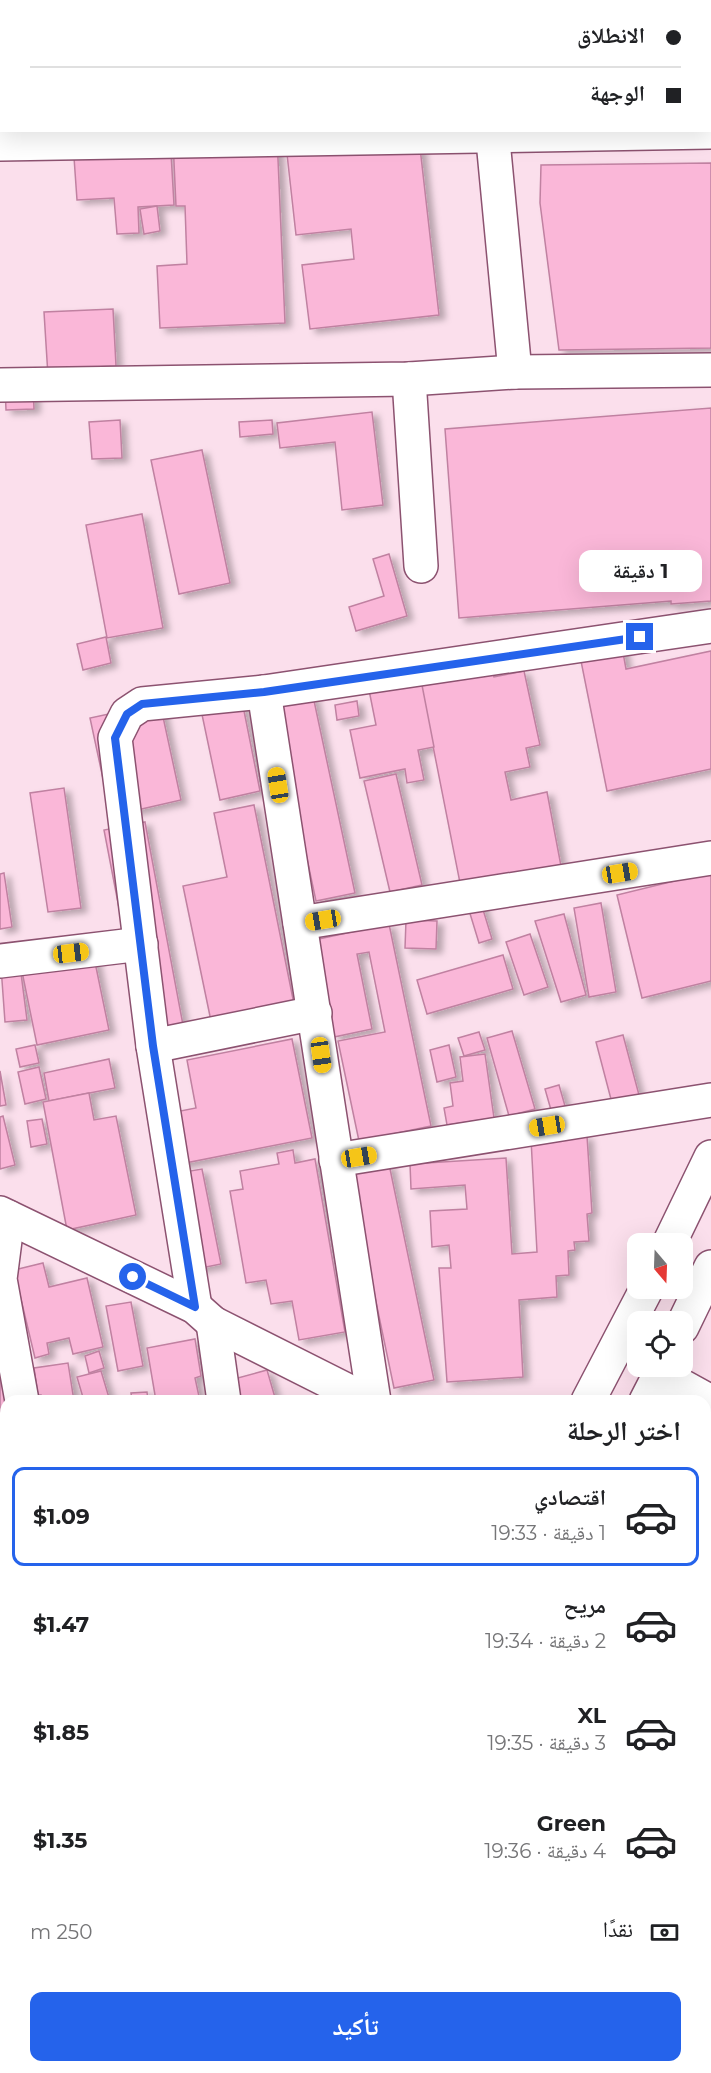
<!DOCTYPE html>
<html lang="ar">
<head>
<meta charset="utf-8">
<style>
  :root { --surface:#fff; --page:#f6f6f6; --text:#202124; --muted:#757577; --line:#e0e0e0; --accent:#2563eb }
  body { margin:0; font-family:Montserrat,"Noto Naskh Arabic",sans-serif; background:var(--page); color:var(--text); direction:rtl; height:100vh; display:flex; flex-direction:column; font-size:22px; white-space:nowrap }
  * { box-sizing:border-box; margin:0 }
  p { font-size:20px; color:var(--muted) }
  .icon { flex:none; width:33px; height:33px; fill:none; stroke:currentColor; stroke-width:2; stroke-linecap:round; stroke-linejoin:round }
  .map { position:relative; flex:1; overflow:hidden; direction:ltr }
  .drawer { position:absolute; left:0px; top:1395px; width:711px; height:678px; display:flex; flex-direction:column; background:var(--surface); border-radius:18px 18px 0 0; box-shadow:0 6px 24px #0002; direction:rtl }
  .drawer>* { flex:none }
  .banner { position:absolute; left:0px; top:0px; width:711px; height:132px; box-shadow:0 6px 24px #0002; direction:rtl; display:grid; align-content:center; height:132px; padding:0 30px; background:var(--surface) }
  .needle { width:39px; rotate:161deg }
  .buttons { position:absolute; left:627px; top:1233px; display:grid; gap:12px }
  .buttons a { display:grid; place-items:center; width:66px; height:66px; border-radius:12px; background:var(--surface); box-shadow:0 6px 24px #0002; font-size:30px }
  .end { position:absolute; width:27px; height:27px; margin:-14px; border:8px solid #2563eb; background:#fff; box-shadow:0 0 0 3px #fff }
  .from { border-radius:50% }
  .bubble { position:absolute; height:42px; border-radius:12px; background:var(--surface); box-shadow:0 6px 24px #0002; font-size:20px; font-weight:700; line-height:42px; text-align:center; direction:rtl }
  .car { position:absolute; width:18px; height:36px; margin:-18px -9px; border-radius:8px; box-shadow:0 0 4px 2px #0007; background:linear-gradient(#f5c518 24%,#345 0 40%,#f5c518 0 76%,#345 0 86%,#f5c518 0) }
  .banner b { display:flex; align-items:center; gap:21px; height:57px; font-size:22px }
  .banner b+b { border-top:2px solid var(--line) }
  .banner i { width:15px; height:15px; background:var(--text) }
  ul { padding:0; list-style:none }
  li { display:flex; align-items:center; gap:18px; height:99px; margin:0 12px 9px; padding:0 18px; border:3px solid transparent; border-radius:12px }
  li div { flex:1 }
  li b { display:block; font-size:22px }
  li em { font-style:normal; font-weight:700 }
  li.selected { border-color:var(--accent) }
  li>.icon { width:54px; height:54px; stroke-width:1.5 }
  h2 { padding:0 30px; font-size:27px; line-height:72px }
  .pay { display:flex; align-items:center; gap:15px; height:66px; padding:0 30px; font-size:22px }
  .pay p { margin-inline-start:auto }
  .cta { display:flex; gap:12px; margin-top:auto; padding:12px 30px }
  .cta a { flex:1; height:69px; border-radius:12px; background:var(--accent); color:#fff; font-size:24px; font-weight:700; line-height:69px; text-align:center }
  .map>svg:first-child { display:block }
</style>
</head>
<body>
<div class="map">
<svg width="711" height="2073" viewBox="0 0 711 2073">
  <defs>
    <filter id="shadow"><feDropShadow dx="6" dy="4" stdDeviation="3" flood-color="#0004"/></filter>
  </defs>
  <rect width="100%" height="100%" fill="#fbdfec"/>
  <g fill="#fab7d8" stroke="#c081a1" stroke-width="1.5" filter="url(#shadow)">
    <rect x="196" y="0" width="62" height="2"/>
    <rect x="285" y="0" width="44" height="2"/>
    <rect x="345" y="0" width="88" height="2"/>
    <polygon points="547,0 711,0 711,113 710,2"/>
    <polygon points="418,130 439,315 310,329 302,265 354,259 351,229 296,235 286,145"/>
    <polygon points="170,136 174,205 138,207 139,233 117,234 114,198 77,200 73,143"/>
    <polygon points="277,136 285,323 160,328 157,266 187,264 185,206 176,206 173,140"/>
    <polygon points="711,163 711,348 559,350 540,203 541,165"/>
    <polygon points="157,206 160,231 144,234 140,209"/>
    <polygon points="113,309 116,366 73,368 48,376 44,312"/>
    <polygon points="33,385 34,409 6,410 5,386"/>
    <polygon points="711,408 711,601 671,604 671,601 459,618 445,429"/>
    <polygon points="372,412 383,505 342,510 335,442 280,448 277,423"/>
    <polygon points="120,420 122,458 92,459 89,422"/>
    <polygon points="272,420 273,434 240,437 239,422"/>
    <polygon points="202,450 230,583 179,594 151,460"/>
    <polygon points="142,514 163,628 107,638 86,525"/>
    <polygon points="389,554 407,616 356,631 349,607 384,596 373,559"/>
    <polygon points="106,637 111,663 83,670 77,644"/>
    <polygon points="622,647 626,669 711,651 711,769 607,791 580,656"/>
    <polygon points="491,666 494,677 524,671 540,745 526,748 530,767 505,772 511,800 547,792 561,866 460,883 420,680"/>
    <polygon points="421,680 434,747 418,750 424,780 407,783 405,769 360,778 350,730 376,725 369,690"/>
    <polygon points="241,696 260,791 220,800 200,705"/>
    <polygon points="313,696 355,893 316,901 274,704"/>
    <polygon points="357,701 359,716 337,720 335,705"/>
    <polygon points="160,703 181,800 111,816 90,718"/>
    <polygon points="396,774 422,885 390,892 364,781"/>
    <polygon points="64,788 81,908 48,912 30,793"/>
    <polygon points="254,805 294,1004 211,1021 183,886 227,877 214,813"/>
    <polygon points="145,822 183,1025 143,1033 104,830"/>
    <polygon points="711,872 711,981 642,998 617,895"/>
    <polygon points="4,873 12,927 0,929 0,874"/>
    <polygon points="481,903 492,939 479,943 468,907"/>
    <polygon points="601,903 616,992 589,997 574,908"/>
    <polygon points="564,914 586,995 561,1002 535,921"/>
    <polygon points="406,920 437,921 436,949 405,948"/>
    <polygon points="389,924 431,1126 359,1141 338,1041 385,1032 369,952 357,954 372,1029 334,1037 314,940"/>
    <polygon points="530,934 548,987 524,995 506,942"/>
    <polygon points="90,938 109,1030 37,1045 17,947"/>
    <polygon points="18,950 27,1020 5,1022 0,953"/>
    <polygon points="503,955 513,989 427,1014 417,980"/>
    <polygon points="512,1031 535,1109 509,1116 487,1038"/>
    <polygon points="479,1032 485,1050 464,1056 458,1038"/>
    <polygon points="623,1035 639,1095 612,1103 596,1042"/>
    <polygon points="292,1039 312,1138 170,1166 160,1115 196,1108 187,1060"/>
    <polygon points="35,1045 39,1063 20,1067 16,1049"/>
    <polygon points="449,1045 456,1077 437,1082 430,1050"/>
    <polygon points="485,1054 494,1118 447,1125 444,1108 453,1106 450,1083 463,1081 460,1057"/>
    <polygon points="109,1059 115,1088 49,1101 44,1073"/>
    <polygon points="39,1067 46,1099 25,1104 18,1072"/>
    <polygon points="0,1071 6,1105 0,1106"/>
    <polygon points="559,1085 565,1106 551,1110 545,1089"/>
    <polygon points="89,1093 94,1120 116,1116 136,1215 67,1230 43,1102"/>
    <polygon points="3,1116 15,1165 0,1169 0,1117"/>
    <polygon points="42,1119 47,1144 31,1147 27,1121"/>
    <polygon points="587,1136 592,1213 587,1214 589,1241 574,1242 575,1250 568,1251 569,1275 556,1276 557,1297 519,1300 523,1377 447,1382 439,1268 451,1268 449,1245 432,1247 430,1211 467,1209 465,1185 411,1189 410,1164 506,1158 512,1254 537,1252 531,1139"/>
    <polygon points="293,1150 295,1163 315,1159 345,1332 299,1340 292,1301 271,1304 266,1280 246,1283 230,1191 243,1189 240,1171 279,1164 277,1153"/>
    <polygon points="389,1164 434,1380 394,1388 349,1173"/>
    <polygon points="202,1169 221,1264 191,1270 172,1174"/>
    <polygon points="43,1263 49,1287 87,1278 103,1347 73,1354 69,1338 47,1343 49,1354 35,1358 14,1270"/>
    <polygon points="131,1302 143,1366 118,1371 106,1306"/>
    <polygon points="195,1339 201,1376 195,1378 200,1401 156,1401 147,1348"/>
    <polygon points="99,1351 104,1368 89,1373 85,1356"/>
    <polygon points="0,1360 6,1401 6,1417 0,1419"/>
    <polygon points="68,1363 74,1401 41,1401 41,1395 38,1395 34,1368"/>
    <polygon points="267,1370 276,1401 240,1401 234,1379"/>
    <polygon points="101,1371 110,1401 84,1401 77,1377"/>
    <polygon points="147,1392 148,1401 132,1401 131,1393"/>
    <polygon points="6,1459 6,1482 0,1483 0,1461"/>
    <polygon points="6,1496 6,1556 0,1557 0,1497"/>
    <polygon points="6,1591 6,1691 4,1691 0,1675 0,1593"/>
    <polygon points="711,1633 711,1741 705,1753 705,1645"/>
    <polygon points="6,1947 6,1989 0,1990 0,1949"/>
    <polygon points="58,2067 92,2067 94,2073 59,2073"/>
    <polygon points="490,2067 543,2067 540,2073 487,2073"/>
  </g>
  <g fill="none" stroke-linecap="round" stroke-linejoin="round">
    <defs>
      <g id="minor">
        <polyline points="478,0 478,2"/>
        <polyline points="492,130 515,372"/>
        <polyline points="0,144 711,132"/>
        <polyline points="409,379 421,566"/>
        <polyline points="0,385 409,379 515,372 711,370"/>
        <polyline points="264,692 374,1401"/>
        <polyline points="300,923 711,858"/>
        <polyline points="0,961 141,944"/>
        <polyline points="153,1046 315,1013"/>
        <polyline points="336,1160 711,1100"/>
        <polyline points="0,1213 195,1307 213,1323 368,1401"/>
        <polyline points="8,1217 0,1279 22,1401"/>
        <polyline points="195,1307 153,1046 115,738 127,714 142,704 264,692 711,626"/>
        <polyline points="213,1323 224,1401"/>
        <polyline points="660,1374 711,1402"/>
        <polyline points="0,1576 6,1575"/>
        <polyline points="0,1793 6,1824 5,1925"/>
        <polyline points="705,1992 711,1981"/>
        <polyline points="705,2047 711,2050"/>
        <polyline points="661,2073 664,2067"/>
      </g>
      <g id="major">
        <polyline points="669,1244 711,1157"/>
        <polyline points="682,1327 711,1267"/>
        <polyline points="588,1401 647,1288"/>
        <polyline points="646,1401 664,1366"/>
        <polyline points="237,2073 241,2067"/>
        <polyline points="301,2073 304,2067"/>
      </g>
    </defs>
    <use href="#minor" stroke="#8c5270" stroke-width="36"/>
    <use href="#major" stroke="#8c5270" stroke-width="36"/>
    <use href="#minor" stroke="#fff" stroke-width="33"/>
    <use href="#major" stroke="#fff" stroke-width="33"/>
  </g>
  <g fill="none" stroke-linecap="round" stroke-linejoin="round">
    <polyline stroke="#2563eb" stroke-width="8" points="133,1277 195,1307 153,1046 115,738 127,714 142,704 264,692 640,637"/>
  </g>
</svg>
<div class="buttons">
<a><svg class="needle" viewBox="-14 -14 28 28"><path d="M0-13l5 13h-10z" fill="#e53935"/><path d="M0 13l5-13h-10z" fill="#757577"/></svg></a>
<a><svg class="icon" aria-label="locate" viewBox="0 0 24 24"><circle cx="12" cy="12" r="6"/><path d="M12 2v4M12 18v4M2 12h4M18 12h4"/></svg></a>
</div>
<i class="end from" style="left:133px;top:1277px"></i>
<i class="end" style="left:640px;top:637px"></i>
<div class="bubble" style="left:579px;top:550px;width:123px">1 دقيقة</div>
<i class="car" style="left:278px;top:785px;rotate:351deg"></i>
<i class="car" style="left:620px;top:873px;rotate:81deg"></i>
<i class="car" style="left:323px;top:920px;rotate:261deg"></i>
<i class="car" style="left:71px;top:953px;rotate:83deg"></i>
<i class="car" style="left:321px;top:1055px;rotate:172deg"></i>
<i class="car" style="left:547px;top:1126px;rotate:261deg"></i>
<i class="car" style="left:359px;top:1157px;rotate:81deg"></i>
<div class="banner">
<b><i class="from"></i>الانطلاق</b>
<b><i></i>الوجهة</b>
</div>
<section class="drawer">
<h2>اختر الرحلة</h2>
<ul>
<li class="selected"><svg class="icon" aria-label="car" viewBox="0 0 24 24"><path d="M5 17H2v-5l4-1 3-4h7l3 4 3 1v5h-3M9 17h6M6 11h13"/><circle cx="7" cy="17" r="2"/><circle cx="17" cy="17" r="2"/></svg><div><b>اقتصادي</b><p>1 دقيقة · 19:33</p></div><em>$1.09</em></li>
<li><svg class="icon" aria-label="car" viewBox="0 0 24 24"><path d="M5 17H2v-5l4-1 3-4h7l3 4 3 1v5h-3M9 17h6M6 11h13"/><circle cx="7" cy="17" r="2"/><circle cx="17" cy="17" r="2"/></svg><div><b>مريح</b><p>2 دقيقة · 19:34</p></div><em>$1.47</em></li>
<li><svg class="icon" aria-label="car" viewBox="0 0 24 24"><path d="M5 17H2v-5l4-1 3-4h7l3 4 3 1v5h-3M9 17h6M6 11h13"/><circle cx="7" cy="17" r="2"/><circle cx="17" cy="17" r="2"/></svg><div><b>XL</b><p>3 دقيقة · 19:35</p></div><em>$1.85</em></li>
<li><svg class="icon" aria-label="car" viewBox="0 0 24 24"><path d="M5 17H2v-5l4-1 3-4h7l3 4 3 1v5h-3M9 17h6M6 11h13"/><circle cx="7" cy="17" r="2"/><circle cx="17" cy="17" r="2"/></svg><div><b>Green</b><p>4 دقيقة · 19:36</p></div><em>$1.35</em></li>
</ul>
<div class="pay"><svg class="icon" aria-label="cash" viewBox="0 0 24 24"><path d="M3 7h18v10H3z"/><circle cx="12" cy="12" r="2"/></svg>نقدًا<p>250 m</p></div>
<div class="cta"><a>تأكيد</a></div>
</section>
</div>
</body>
</html>
